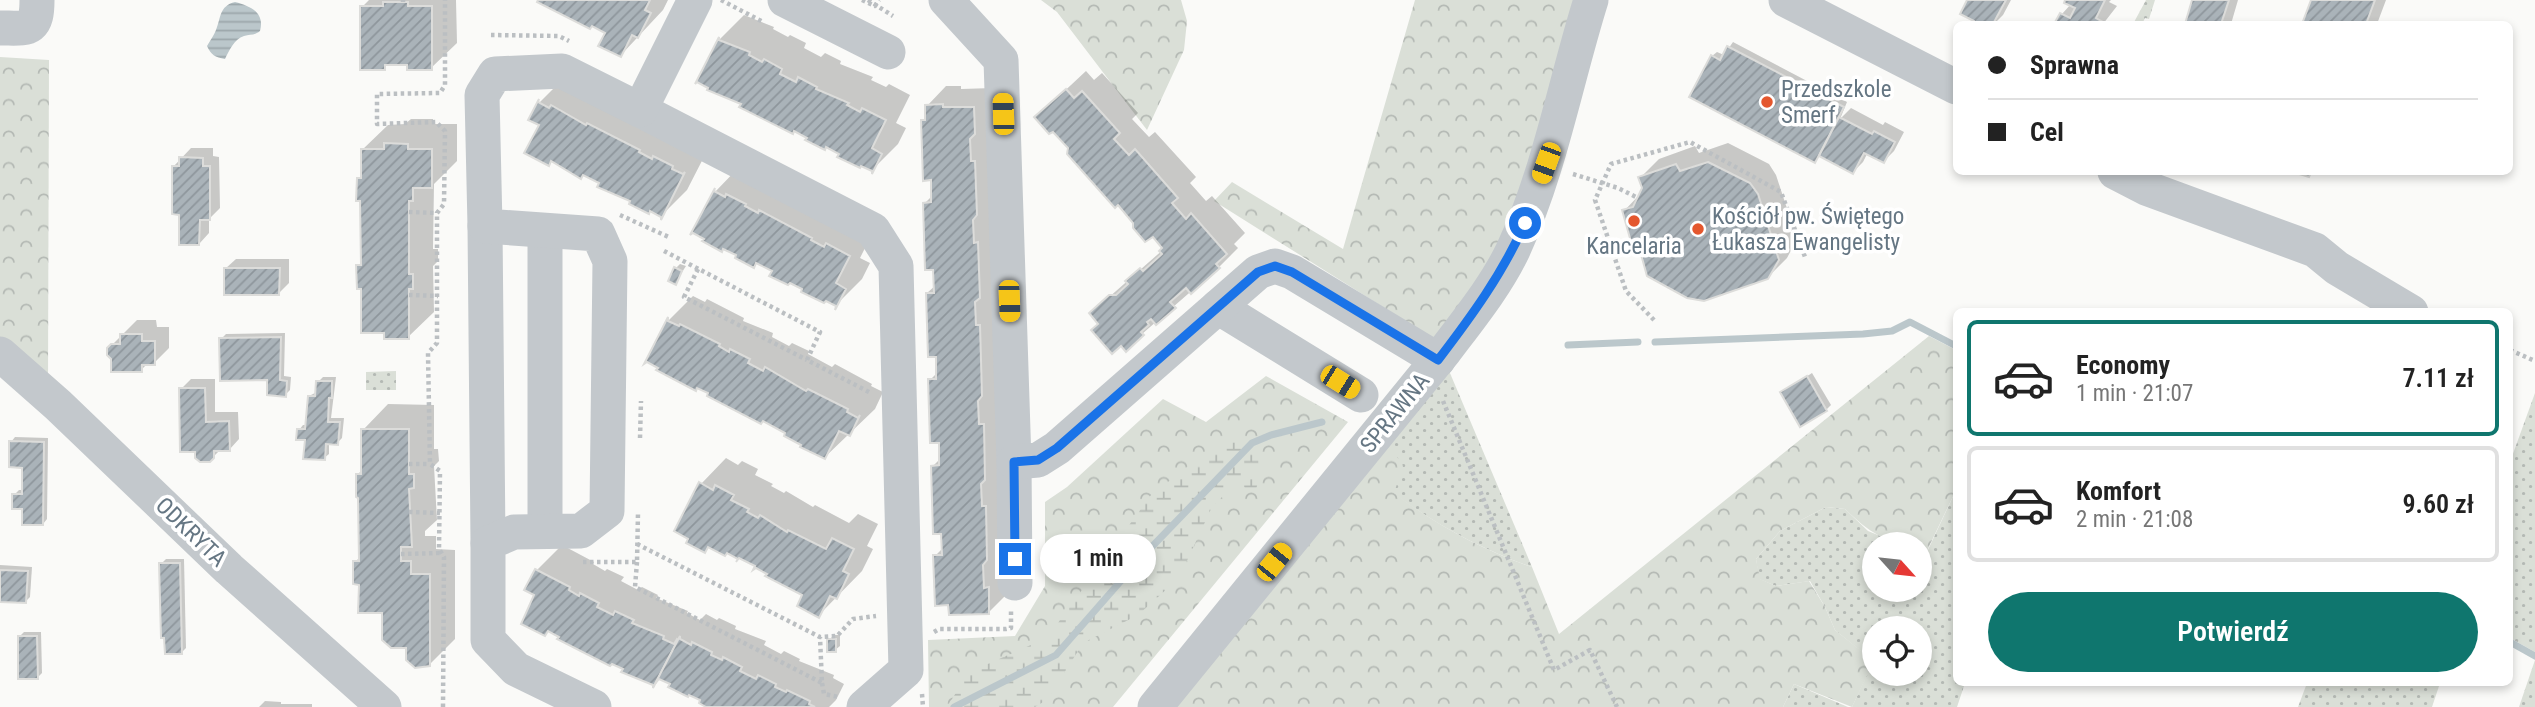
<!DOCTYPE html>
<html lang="pl">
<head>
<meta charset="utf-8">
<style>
  :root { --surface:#fff; --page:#f6f6f6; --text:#222; --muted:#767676; --line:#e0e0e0; --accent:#0f766e }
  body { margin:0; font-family:"Roboto Condensed",sans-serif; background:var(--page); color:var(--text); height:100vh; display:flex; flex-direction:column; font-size:26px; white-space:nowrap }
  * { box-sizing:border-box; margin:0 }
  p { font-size:23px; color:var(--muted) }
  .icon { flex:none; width:38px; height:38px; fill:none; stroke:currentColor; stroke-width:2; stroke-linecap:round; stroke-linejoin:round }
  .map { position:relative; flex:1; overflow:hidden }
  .sheet { position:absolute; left:1953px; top:308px; width:560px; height:378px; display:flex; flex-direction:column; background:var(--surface); border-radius:10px; box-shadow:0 4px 10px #0003 }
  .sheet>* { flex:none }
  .banner { position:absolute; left:1953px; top:21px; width:560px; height:154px; border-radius:10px; box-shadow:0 4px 10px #0003; display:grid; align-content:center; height:154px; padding:0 35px; background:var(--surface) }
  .needle { width:46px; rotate:117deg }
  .tools { position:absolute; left:1862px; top:532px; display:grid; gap:14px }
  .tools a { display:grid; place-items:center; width:70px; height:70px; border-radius:50%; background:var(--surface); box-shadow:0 4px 10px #0003; font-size:35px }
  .end { position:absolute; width:32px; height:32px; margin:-16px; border:9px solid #1a73e8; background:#fff; box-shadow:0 0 0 4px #fff }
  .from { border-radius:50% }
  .bubble { position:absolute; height:49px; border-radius:24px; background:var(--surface); box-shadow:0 4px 10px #0003; font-size:23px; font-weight:600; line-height:49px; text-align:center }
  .car { position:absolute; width:21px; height:42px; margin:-21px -10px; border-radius:9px; box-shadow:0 0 5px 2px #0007; background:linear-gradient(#f5c518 24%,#345 0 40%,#f5c518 0 76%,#345 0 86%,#f5c518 0) }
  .banner b { display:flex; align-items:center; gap:24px; height:66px; font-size:26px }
  .banner b+b { border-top:2px solid var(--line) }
  .banner i { width:18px; height:18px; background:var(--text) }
  ul { padding:12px 0 0; list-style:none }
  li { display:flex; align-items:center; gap:21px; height:116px; margin:0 14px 10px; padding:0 21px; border:4px solid var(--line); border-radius:10px }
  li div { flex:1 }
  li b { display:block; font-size:26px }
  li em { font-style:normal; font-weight:600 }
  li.on { border-color:var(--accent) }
  li>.icon { width:63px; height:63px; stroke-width:1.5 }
  .cta { display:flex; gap:14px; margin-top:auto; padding:14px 35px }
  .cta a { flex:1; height:80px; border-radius:42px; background:var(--accent); color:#fff; font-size:28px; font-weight:600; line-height:80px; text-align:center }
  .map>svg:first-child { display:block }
</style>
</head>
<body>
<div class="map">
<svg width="2535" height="707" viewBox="0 0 2535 707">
  <defs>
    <pattern id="grass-dots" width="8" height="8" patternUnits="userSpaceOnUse" patternTransform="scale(1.75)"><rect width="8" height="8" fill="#dadfd7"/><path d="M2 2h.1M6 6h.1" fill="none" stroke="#b4b9b4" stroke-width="1.8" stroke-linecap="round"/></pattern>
    <pattern id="forest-crowns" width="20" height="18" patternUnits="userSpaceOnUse" patternTransform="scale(1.75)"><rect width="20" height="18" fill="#dadfd7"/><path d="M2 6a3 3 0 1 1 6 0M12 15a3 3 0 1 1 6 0" fill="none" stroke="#b4b9b4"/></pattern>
    <pattern id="wetland-marsh" width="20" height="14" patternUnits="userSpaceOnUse" patternTransform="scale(1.75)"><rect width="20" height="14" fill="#dadfd7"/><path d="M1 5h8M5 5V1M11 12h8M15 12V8" fill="none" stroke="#b4b9b4"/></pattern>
    <pattern id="water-rules" width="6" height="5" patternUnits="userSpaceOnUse" patternTransform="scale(1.75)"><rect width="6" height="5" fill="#bbc7cb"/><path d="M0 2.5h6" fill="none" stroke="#9ca6aa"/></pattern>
    <pattern id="building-hatch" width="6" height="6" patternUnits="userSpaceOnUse" patternTransform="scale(1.75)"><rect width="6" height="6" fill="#aab3b9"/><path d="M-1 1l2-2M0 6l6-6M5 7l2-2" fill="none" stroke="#8e969c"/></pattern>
  </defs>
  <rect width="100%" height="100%" fill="#fafaf8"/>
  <g fill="url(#grass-dots)" fill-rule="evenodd">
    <polygon points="2146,0 2155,0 2149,19 2145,18 2142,24 2133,24"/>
    <path d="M1447,366L1532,567C1482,550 1435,524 1393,493L1386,440Z"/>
    <polygon points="396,371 396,390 366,390 366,372"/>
    <polygon points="2535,393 2535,652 2510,638 2510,462"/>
    <path d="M1956,490V682L1965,683L1957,707H1852L1873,661L1835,630L1825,607L1810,581L1776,586L1759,579L1756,559L1780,531L1826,507L1845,509L1868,531L1900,544H1874V590H1920V552L1926,554ZM1874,628H1920V674H1874Z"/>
    <polygon points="2535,660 2535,707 2519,707"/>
    <polygon points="2307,683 2307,682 2440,683 2432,707 2298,707"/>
    <polygon points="1794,684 1848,707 1783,707"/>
  </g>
  <g fill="url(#forest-crowns)">
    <polygon points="1041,0 1181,0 1187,21 1184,50 1147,130 1057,12"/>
    <polygon points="1415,0 1580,0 1505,238 1476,284 1434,339 1214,201 1232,182 1343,249"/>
    <polygon points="0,57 49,60 48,380 0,337"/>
    <path d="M1929,336L1956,350V490L1925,555L1920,552V544C1885,544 1869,532 1845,509L1826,507L1780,531L1756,559L1760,579L1776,586L1809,581L1825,607L1835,630L1874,661L1852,707L1794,684L1783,707H1166L1386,440L1403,466L1394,493C1435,524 1482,550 1532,567L1559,634Z"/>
    <polygon points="1266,376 1348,422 1113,707 929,707 928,640 1015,636 1045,586 1045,502 1067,487 1163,399 1206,422"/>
  </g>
  <polygon fill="url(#wetland-marsh)" points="1234,431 1265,457 1255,493 1236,483 1212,507 1179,578 1138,615 1083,643 1048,699 1035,707 947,707 969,672 1047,638 1151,495"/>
  <path fill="url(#water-rules)" d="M235,2C251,6 265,13 260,31C254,36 250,34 244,36C234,39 229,51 225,59C215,57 211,55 207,46C210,41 214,35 216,30C221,18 219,6 235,2Z"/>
  <g fill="#0003">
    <polygon points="369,0 456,0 457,43 431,68 408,63 389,63 384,68 362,7"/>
    <polygon points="540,0 668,0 663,10 621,55 607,32"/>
    <polygon points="1969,0 2011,0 2003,15 1994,24 1980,24 1962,13"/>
    <polygon points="2067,0 2111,0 2109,2 2117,6 2103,24 2056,24 2062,14 2071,4"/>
    <polygon points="2194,0 2238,0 2231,24 2187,24"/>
    <polygon points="2313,0 2386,0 2377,24 2304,24"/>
    <polygon points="744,15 774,27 773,29 788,37 790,35 806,43 804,48 821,57 825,53 841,61 840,64 873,77 871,80 886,87 889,84 910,95 896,123 906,128 898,144 873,169 728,96 726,98 709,89 719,40"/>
    <polygon points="1733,42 1847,102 1840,119 1851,108 1883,125 1885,122 1904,132 1894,151 1884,161 1868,152 1863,162 1853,172 1819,156 1815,161 1712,56 1717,52 1724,55"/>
    <polygon points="1086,71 1094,80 1102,73 1138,113 1132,119 1149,137 1155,132 1196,177 1190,183 1206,201 1212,196 1245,233 1234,244 1238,248 1219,267 1142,334 1100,324 1091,313 1165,248 1153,235 1135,222 1069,148 1056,99"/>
    <polygon points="564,78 708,149 687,190 662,215 584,174 581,177 541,125 539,103"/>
    <polygon points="946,86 961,86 961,89 993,88 1008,593 989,612 935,556 943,548 933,466 941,458 930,380 938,372 938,355 927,293 936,285 925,203 933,195 932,179 923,120 927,116 927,106"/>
    <polygon points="411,119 433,119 433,124 457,124 457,161 434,184 433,249 438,249 438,261 433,266 434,312 408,337 385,332 362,287 358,266 362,262 362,200 358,179 362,175 362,150 388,125 405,124"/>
    <polygon points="1728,143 1769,164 1776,175 1797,239 1787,258 1767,278 1640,245 1624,211 1642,192 1644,188 1640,178 1659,159 1695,146 1699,153"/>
    <polygon points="191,148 213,148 213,156 219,157 220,208 209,219 209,233 199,244 181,213 174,166"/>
    <polygon points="740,166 874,230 860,258 870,263 862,279 836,305 758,262 754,266 715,192"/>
    <polygon points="236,259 289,259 289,283 279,293 225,269"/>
    <polygon points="680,264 686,266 675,283 676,268"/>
    <polygon points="693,296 705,302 707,299 744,318 743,321 773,333 772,337 789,346 792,343 809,351 808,354 832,367 835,364 872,384 871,386 883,392 875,409 825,457 788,432 710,392 668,321"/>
    <polygon points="137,320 156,320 157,327 169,327 169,348 154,363 148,363 141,370 112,345"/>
    <polygon points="285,333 284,376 291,377 290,390 285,395 221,339 226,334"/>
    <polygon points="1812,373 1831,405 1826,410 1783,392"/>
    <polygon points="323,377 336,377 331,418 344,418 342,438 337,443 329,442 329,454 324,458 299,430 303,425 307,425 309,396 317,392 318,382"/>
    <polygon points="191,379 215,379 215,412 238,412 239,439 229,450 220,450 209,461 181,389"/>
    <polygon points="388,404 434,405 434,449 438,449 439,461 434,466 437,520 425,531 425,536 436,536 436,549 455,550 455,639 429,665 408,646 360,583 355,562 360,557 357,475 363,469 363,430"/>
    <polygon points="15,437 48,438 47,519 43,524 23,507 14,495 19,490 24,490 24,466 11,442"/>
    <polygon points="726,458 738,465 742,461 758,469 755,475 773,484 771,486 784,493 786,491 813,507 815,505 849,523 858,514 878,524 867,546 873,549 862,571 819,615 804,594 740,556 709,546 704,551 701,484"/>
    <polygon points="562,545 594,562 593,564 605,571 607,569 624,577 621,581 638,590 642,587 658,595 656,598 688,611 687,613 700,620 706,614 717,620 719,618 736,626 735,629 766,641 764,645 781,654 784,651 800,659 799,661 834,675 833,678 844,684 836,700 829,707 710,707 703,700 659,677 625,668 537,595 537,570"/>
    <polygon points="166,559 184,559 186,648 181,653 161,564"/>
    <polygon points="0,565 32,567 30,597 26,601 0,600"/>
    <polygon points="24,632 41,632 42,673 37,678 20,636"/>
    <polygon points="834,635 840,635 840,646 835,650 829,640"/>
    <polygon points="265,701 281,702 281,704 312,704 312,707 259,707"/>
  </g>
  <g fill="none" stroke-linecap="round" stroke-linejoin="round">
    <g stroke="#bbc7cb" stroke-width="7">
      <polyline points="1655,342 1863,334 1892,331 1910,322 1956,346"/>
      <polyline points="1568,345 1638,342"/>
      <polyline points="2510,642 2535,656"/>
      <polyline points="954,707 1056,655 1141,558 1252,443 1271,435 1322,422"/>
    </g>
  </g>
  <g fill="url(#building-hatch)" stroke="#dcdcda" stroke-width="2">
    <polygon points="538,0 650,0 645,10 651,13 638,38 632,35 621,57 598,46 605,33 592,26 590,29 537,2"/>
    <polygon points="1967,0 2006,0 1993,24 1975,24 1974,21 1960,14"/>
    <polygon points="2065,0 2105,0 2096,18 2103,22 2101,24 2054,24 2060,13 2070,18 2075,8 2064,3"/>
    <polygon points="2192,0 2229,0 2221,24 2185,24"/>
    <polygon points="2311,0 2375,0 2366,24 2302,24"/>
    <polygon points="383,2 408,2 408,6 432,6 432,70 407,70 407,65 385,65 385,70 360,70 360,6 383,6"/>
    <polygon points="719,37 719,40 750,52 749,55 762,62 764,59 782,69 780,74 796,82 798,77 817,87 816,89 849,103 847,105 860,112 862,108 886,120 872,148 882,154 872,174 872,171 861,166 860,168 837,157 839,154 826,147 825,150 805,140 807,138 794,131 793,134 739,107 741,104 707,90 708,88 697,82 695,84"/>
    <polygon points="1727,46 1844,107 1815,163 1689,97 1711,55 1720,60"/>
    <polygon points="1066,89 1074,98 1082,91 1120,133 1114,139 1129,155 1135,149 1178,198 1172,203 1186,219 1191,213 1227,254 1216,264 1220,268 1191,294 1186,288 1170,302 1176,308 1156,325 1151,319 1147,322 1149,325 1141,332 1144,335 1126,352 1121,346 1112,354 1091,330 1098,324 1089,313 1109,295 1116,295 1128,284 1125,281 1140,268 1143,271 1162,254 1159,251 1162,248 1153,237 1145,242 1133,228 1133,223 1118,205 1115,208 1067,154 1068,148 1053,132 1049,134 1034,117"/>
    <polygon points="539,99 538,102 549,108 551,105 586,125 587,123 640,150 639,152 652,159 653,156 673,166 672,169 683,174 685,172 661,220 661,217 650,211 649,214 629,204 630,201 597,187 599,183 583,175 581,179 551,161 549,166 524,153 539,125 528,120"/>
    <polygon points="943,104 943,107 974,107 975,134 970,139 971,161 975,161 977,215 973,220 974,243 978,242 980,298 975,302 976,325 980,325 982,396 978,401 979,424 984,424 985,480 981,484 982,506 986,506 987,560 983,565 984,588 989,587 989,614 949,615 948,605 935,606 933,555 942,555 941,534 933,534 931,466 939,465 939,443 930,443 928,379 936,379 936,357 928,357 926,293 934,293 933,270 925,270 923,203 931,202 931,180 923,181 921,120 925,120 925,105"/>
    <polygon points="1839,117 1872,134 1874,131 1895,142 1884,163 1864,153 1853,174 1819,156"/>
    <polygon points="384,143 408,144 408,149 432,149 432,188 413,188 413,201 409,201 409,274 413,274 413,289 409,289 409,339 384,339 384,333 361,333 361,289 357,289 356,265 361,265 360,201 356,201 357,178 361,178 361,149 384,149"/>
    <polygon points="179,157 203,158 203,166 210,166 210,220 200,220 199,245 179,245 179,215 172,214 172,166 179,166"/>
    <polygon points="1708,162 1750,183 1758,194 1779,260 1768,279 1704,301 1687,298 1647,276 1639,247 1633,249 1622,210 1633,207 1642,188 1638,177 1676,164 1680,171"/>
    <polygon points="2293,172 2311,172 2309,177"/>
    <polygon points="715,188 714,191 725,197 726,194 746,204 745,206 758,213 759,210 812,238 811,240 824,247 826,243 850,256 836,283 846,289 835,310 836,306 826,301 824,303 801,292 802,289 790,283 788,285 769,276 772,271 756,263 754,268 735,258 736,255 723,249 722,252 702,241 704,239 693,233 690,235"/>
    <polygon points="674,267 682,271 676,285 668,281"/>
    <polygon points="224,268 280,268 279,295 224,295"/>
    <polygon points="668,317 668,321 679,326 680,324 720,344 719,346 729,352 730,349 750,359 748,363 763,371 765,367 806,391 808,389 848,409 847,412 858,418 860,415 850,436 839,431 825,459 800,447 801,445 784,436 785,433 763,421 761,424 707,396 708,393 697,388 696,391 656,370 658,368 647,362 644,364"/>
    <polygon points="120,334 142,334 142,341 155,341 155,365 142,365 142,372 111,372 111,359 107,355 107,348 111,344 120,344"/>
    <polygon points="281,337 280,380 287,381 286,397 267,395 267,380 220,381 219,338"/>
    <polygon points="1807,376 1827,411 1800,427 1780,392"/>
    <polygon points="316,381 332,381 332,398 329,398 328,422 340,422 338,445 326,444 325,460 303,459 305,440 296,440 297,429 305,429 308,396 315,396"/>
    <polygon points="179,388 205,388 206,422 229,421 230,451 214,451 214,458 210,462 200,462 195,458 195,452 180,452"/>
    <polygon points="361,429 409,429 409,474 414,474 414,488 409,489 412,547 401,547 401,561 411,561 411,574 430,574 430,666 415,668 406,660 406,648 391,648 382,640 382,613 358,613 359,585 353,584 353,561 359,561 358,498 356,497 356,474 361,474"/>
    <polygon points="9,441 44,442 43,525 22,525 22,509 12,509 12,494 22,494 22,468 9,467"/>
    <polygon points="699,482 713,490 715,485 734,495 731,500 749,509 747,512 758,518 760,515 787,532 788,530 826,549 832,538 854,549 843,571 849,574 837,599 830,596 819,618 797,606 802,595 765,576 767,574 756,568 753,570 755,566 739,558 736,562 738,559 727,553 725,556 708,547 705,553 686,543 688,539 674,531"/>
    <polygon points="159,563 180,563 182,654 165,654 164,638 161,638"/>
    <polygon points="535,569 570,587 569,590 579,596 580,593 599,603 597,607 613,615 615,611 634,620 632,623 664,636 663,639 674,644 677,639 678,640 653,688 653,685 621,672 623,669 612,664 610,666 557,639 559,637 548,631 545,636 521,624 534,595 524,590"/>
    <polygon points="0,570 28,571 26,603 0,602"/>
    <polygon points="18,636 37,636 38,679 18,679"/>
    <polygon points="680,636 680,639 691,645 692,642 712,652 711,655 722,660 723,657 742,667 740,671 756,679 758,675 776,684 775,687 786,692 787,690 810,701 809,704 815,707 706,707 699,703 700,700 689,695 688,697 668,687 670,684 659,679 655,684"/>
    <rect x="827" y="639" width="9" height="13"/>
  </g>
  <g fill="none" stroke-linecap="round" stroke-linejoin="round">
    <g stroke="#bbbfc2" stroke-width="4.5" stroke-dasharray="3.5 3.5" stroke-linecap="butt">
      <polyline points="721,0 763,22"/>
      <polyline points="862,0 875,6 879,0"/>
      <polyline points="868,0 893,16"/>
      <polyline points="403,2 403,0"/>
      <polyline points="491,35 559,36 569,41"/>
      <polyline points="1573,174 1618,188 1638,198"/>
      <polyline points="409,212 437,213"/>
      <polyline points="620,215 671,238"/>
      <polyline points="664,251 820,332 807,360 869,392"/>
      <polyline points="698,269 684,297 807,360"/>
      <polyline points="409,295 438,296"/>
      <polyline points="1654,320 1626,291 1595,200 1611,164 1690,142 1781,192 1805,257"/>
      <polyline points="2510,350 2535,361"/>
      <polyline points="1443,401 1554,670 1590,650 1617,707"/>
      <polyline points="640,438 641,401"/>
      <polyline points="409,464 430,464"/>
      <polyline points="409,512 440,513"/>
      <polyline points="637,544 820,637 837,636 853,619 876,616"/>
      <polyline points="401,554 441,553"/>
      <polyline points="583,562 637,562 638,513"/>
      <polyline points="637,562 635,587 822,683 820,637"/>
      <polyline points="934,632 939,629 1006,629 1011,628 1011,609"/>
      <polyline points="822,683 824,694 839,697"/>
      <polyline points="922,694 923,707"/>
      <polyline points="443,707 444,557 439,549 440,471 430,464 428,353 437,343 437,213 444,204 445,131 436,122 377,124 377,94 440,93 445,85 445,0"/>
    </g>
    <g stroke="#c3c8cc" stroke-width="35">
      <polyline points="785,0 888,52"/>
      <polyline points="946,0 1001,60 1014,462 1015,583"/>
      <polyline points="1786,0 1956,87"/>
      <path d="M0,28C28,28 37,32 37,0"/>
      <polyline points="640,110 873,230 896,266 906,670 864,707"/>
      <polyline points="2115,172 2146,188 2315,250 2337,268 2411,312"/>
      <polyline points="485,226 488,543"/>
      <polyline points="545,231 545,531"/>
      <polyline points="1218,307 1361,395"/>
      <polyline points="0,354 58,405 229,569 384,707"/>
      <polyline points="1014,462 1038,460 1057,448 1258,272 1275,266 1292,272 1438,360"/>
      <polyline points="594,707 516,669 488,640 488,543 514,532 581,531 607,511 610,261 598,234 485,226 482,95 495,74 562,71 640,110 695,0"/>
      <path d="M1155,707L1444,352C1468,320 1496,286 1513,250C1550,170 1565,83 1591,0"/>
    </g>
  </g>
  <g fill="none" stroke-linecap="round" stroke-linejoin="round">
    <path stroke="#1a73e8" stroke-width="9" d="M1015,559L1014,462L1038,460L1057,448L1258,272L1275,266L1292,272L1438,360C1471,317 1503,273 1525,223"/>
  </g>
  <g fill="#e4572e" stroke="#fff" stroke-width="2.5">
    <circle cx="1767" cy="102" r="7"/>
    <circle cx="1634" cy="221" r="7"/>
    <circle cx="1698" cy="229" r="7"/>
  </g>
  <g text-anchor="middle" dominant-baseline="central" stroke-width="7" stroke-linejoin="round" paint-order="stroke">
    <g font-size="23" fill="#657683" stroke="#fff" text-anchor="start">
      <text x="1781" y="89">Przedszkole<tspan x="1781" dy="26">Smerf</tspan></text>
      <text x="1712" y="216">Kościół pw. Świętego<tspan x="1712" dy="26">Łukasza Ewangelisty</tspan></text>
      <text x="1634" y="246" text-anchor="middle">Kancelaria</text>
    </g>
    <g font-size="23" fill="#657683" stroke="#fff">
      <text transform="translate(1395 413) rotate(-51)">SPRAWNA</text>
      <text transform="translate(191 532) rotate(44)">ODKRYTA</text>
    </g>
  </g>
</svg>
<div class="tools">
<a><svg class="needle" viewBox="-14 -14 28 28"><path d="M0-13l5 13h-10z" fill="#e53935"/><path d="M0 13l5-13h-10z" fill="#767676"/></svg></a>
<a><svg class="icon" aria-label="locate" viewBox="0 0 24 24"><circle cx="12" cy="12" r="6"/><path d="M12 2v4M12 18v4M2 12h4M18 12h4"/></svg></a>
</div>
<i class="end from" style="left:1525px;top:223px"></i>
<i class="end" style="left:1015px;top:559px"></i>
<div class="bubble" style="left:1040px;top:534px;width:116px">1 min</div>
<i class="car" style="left:1003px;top:114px;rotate:358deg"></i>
<i class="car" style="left:1546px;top:163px;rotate:200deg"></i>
<i class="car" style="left:1009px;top:301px;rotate:178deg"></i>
<i class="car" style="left:1340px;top:382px;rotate:122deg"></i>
<i class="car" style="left:1274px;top:562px;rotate:39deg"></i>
<div class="banner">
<b><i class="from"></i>Sprawna</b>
<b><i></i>Cel</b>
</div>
<section class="sheet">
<ul>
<li class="on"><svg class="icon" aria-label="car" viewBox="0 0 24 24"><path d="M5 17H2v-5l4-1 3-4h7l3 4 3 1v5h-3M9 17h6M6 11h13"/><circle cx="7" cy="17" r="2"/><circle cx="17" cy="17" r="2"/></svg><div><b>Economy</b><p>1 min · 21:07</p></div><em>7.11 zł</em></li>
<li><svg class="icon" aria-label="car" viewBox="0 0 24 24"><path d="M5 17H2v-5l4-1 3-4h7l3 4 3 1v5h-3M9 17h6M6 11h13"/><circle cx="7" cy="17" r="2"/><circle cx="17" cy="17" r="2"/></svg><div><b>Komfort</b><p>2 min · 21:08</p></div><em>9.60 zł</em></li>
</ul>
<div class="cta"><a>Potwierdź</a></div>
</section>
</div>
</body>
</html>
